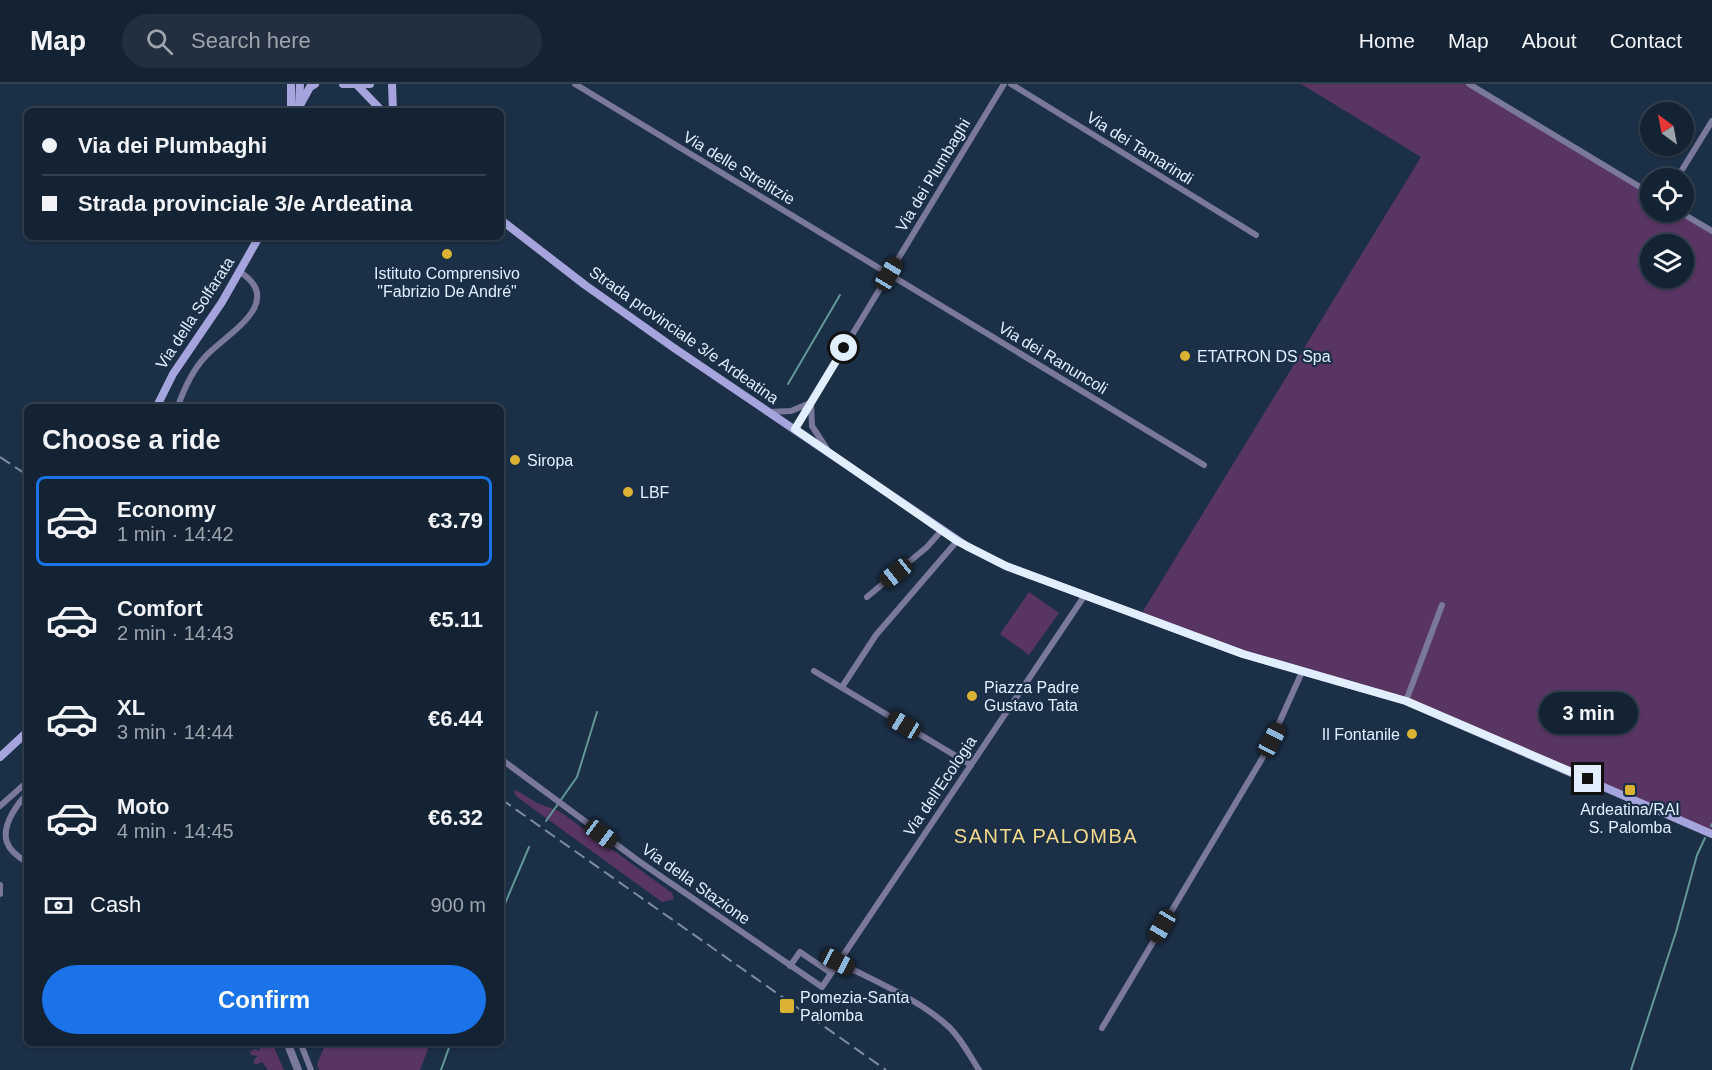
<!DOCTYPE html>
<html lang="en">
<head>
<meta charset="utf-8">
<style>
  :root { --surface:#142334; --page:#212f40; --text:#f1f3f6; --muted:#9da4ac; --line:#33404f; --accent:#1a73e8 }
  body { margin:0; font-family:Helvetica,sans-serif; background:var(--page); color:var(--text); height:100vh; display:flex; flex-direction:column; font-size:22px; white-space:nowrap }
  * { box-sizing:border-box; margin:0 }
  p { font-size:20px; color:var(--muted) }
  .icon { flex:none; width:33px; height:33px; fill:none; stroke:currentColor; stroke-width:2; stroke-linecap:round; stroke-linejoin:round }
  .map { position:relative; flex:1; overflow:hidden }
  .sheet { position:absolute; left:24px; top:320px; width:480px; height:642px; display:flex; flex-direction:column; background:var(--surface); border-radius:9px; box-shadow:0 2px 4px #0004,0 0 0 2px var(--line) }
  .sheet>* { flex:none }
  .banner { position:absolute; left:24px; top:24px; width:480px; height:132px; border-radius:9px; box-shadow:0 2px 4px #0004,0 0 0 2px var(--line); display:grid; align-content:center; height:132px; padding:0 18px; background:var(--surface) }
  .needle { width:39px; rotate:328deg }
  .fabs { position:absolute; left:1640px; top:18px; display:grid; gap:12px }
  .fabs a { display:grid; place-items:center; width:54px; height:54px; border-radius:50%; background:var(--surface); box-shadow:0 2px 4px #0004,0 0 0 2px var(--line); font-size:30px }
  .end { position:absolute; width:27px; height:27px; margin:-14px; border:8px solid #e1eefd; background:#111; box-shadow:0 0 0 3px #111 }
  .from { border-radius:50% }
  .bubble { position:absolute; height:42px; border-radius:21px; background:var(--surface); box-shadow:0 2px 4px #0004,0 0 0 2px var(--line); font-size:20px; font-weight:700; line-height:42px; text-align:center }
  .car { position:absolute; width:18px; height:36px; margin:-18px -9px; border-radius:8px; box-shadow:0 0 4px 2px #0007; background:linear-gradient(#222 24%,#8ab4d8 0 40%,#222 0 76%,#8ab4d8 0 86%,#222 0) }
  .banner b { display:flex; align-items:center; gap:21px; height:57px; font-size:22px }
  .banner b+b { border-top:2px solid var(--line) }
  .banner i { width:15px; height:15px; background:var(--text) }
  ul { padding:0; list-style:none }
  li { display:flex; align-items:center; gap:18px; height:90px; margin:0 12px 9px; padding:0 6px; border:3px solid transparent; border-radius:9px }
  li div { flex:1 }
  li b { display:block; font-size:22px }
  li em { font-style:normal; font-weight:700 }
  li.current { border-color:var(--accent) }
  li>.icon { width:54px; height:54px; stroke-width:1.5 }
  h2 { padding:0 18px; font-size:27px; line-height:72px }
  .pay { display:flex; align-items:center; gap:15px; height:66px; padding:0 18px; font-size:22px }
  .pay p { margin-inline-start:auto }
  .primary-button { display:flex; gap:12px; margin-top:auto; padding:12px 18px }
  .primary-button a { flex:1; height:69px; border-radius:36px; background:var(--accent); color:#fff; font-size:24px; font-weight:700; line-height:69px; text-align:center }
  header { display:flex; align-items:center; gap:36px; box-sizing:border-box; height:84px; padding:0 30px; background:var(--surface); border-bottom:2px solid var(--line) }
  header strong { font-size:28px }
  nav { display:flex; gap:33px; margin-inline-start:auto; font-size:21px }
  .search { width:420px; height:54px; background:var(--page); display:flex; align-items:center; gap:15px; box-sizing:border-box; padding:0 21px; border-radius:33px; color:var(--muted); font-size:22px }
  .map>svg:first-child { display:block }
</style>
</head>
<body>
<header>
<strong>Map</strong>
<div class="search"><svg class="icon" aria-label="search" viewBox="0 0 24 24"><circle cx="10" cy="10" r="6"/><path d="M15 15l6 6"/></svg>Search here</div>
<nav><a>Home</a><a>Map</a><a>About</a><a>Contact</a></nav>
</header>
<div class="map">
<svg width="1712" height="986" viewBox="0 0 1712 986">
  <rect width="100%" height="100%" fill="#1b2f46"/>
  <g fill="#583563" fill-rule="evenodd">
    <path d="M1301,0H1469L1650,109V128H1680L1712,147V750L1442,632L1302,588L1140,532L1421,73ZM1650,160H1683V194H1650Z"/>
    <polygon points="1029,508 1059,529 1029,571 1000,550"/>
    <polygon points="516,706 537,719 559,727 672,809 674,815 662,818 517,713 514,708"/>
    <polygon points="256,959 272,959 284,986 268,986 262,978 256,981 253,978 257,972 251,971 250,968 254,965 259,967 261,962"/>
    <polygon points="326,959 425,959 428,965 420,986 319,986 317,980"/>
  </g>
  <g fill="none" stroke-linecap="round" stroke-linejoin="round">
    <g stroke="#629898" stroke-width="2">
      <polyline points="788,300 840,211"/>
      <polyline points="546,737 577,693 597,628"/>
      <polyline points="1711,742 1712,740"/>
      <polyline points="501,829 529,763"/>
      <polyline points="441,986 451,958"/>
      <polyline points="1631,986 1676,848 1697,771 1705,754"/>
    </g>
    <g stroke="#7a799c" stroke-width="6">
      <polyline points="575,0 1204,381"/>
      <polyline points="1011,0 1256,151"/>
      <polyline points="1469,0 1650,109"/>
      <polyline points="1677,94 1712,37"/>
      <polyline points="1680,128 1712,147"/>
      <polyline points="811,319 812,342 827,365"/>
      <path d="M178,322C184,305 192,287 205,273C223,252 288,219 240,188"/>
      <polyline points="768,328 791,327 810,319"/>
      <polyline points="795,345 1004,0"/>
      <polyline points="867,513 927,463 942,446"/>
      <polyline points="814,587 971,681"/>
      <polyline points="842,603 876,551 957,457"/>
      <polyline points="1406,617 1442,521"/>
      <polyline points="501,675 640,778 822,903 1085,511"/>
      <path d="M27,711C20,716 16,723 12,730C0,752 5,766 27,778"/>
      <polyline points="0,722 27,698"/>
      <polyline points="0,801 0,810"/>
      <path d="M838,878C874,897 921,916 950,944C962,956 970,972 979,986"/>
      <polyline points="790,882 800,868 831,889"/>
      <polyline points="1102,944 1266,668 1302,588"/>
      <polyline points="300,958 311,986"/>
    </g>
    <polyline stroke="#7a799c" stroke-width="8" points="287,958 298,986"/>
    <g stroke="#a5a4dc" stroke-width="8">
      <polyline points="343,0 370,0"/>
      <polyline points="392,0 393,27"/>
      <polyline points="358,2 382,27"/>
      <polyline points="299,21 300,0"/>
      <polyline points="299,23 310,3 315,0"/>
      <polyline points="291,27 291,0"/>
      <polyline points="501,136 585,201 674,264 968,463 1006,482 1243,570 1406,617 1712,750"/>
      <polyline points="157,322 173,290 222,218 259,153"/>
      <polyline points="0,673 27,648"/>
    </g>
    <g stroke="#7d8da0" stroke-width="2" stroke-dasharray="12 6" stroke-linecap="butt">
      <polyline points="0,373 27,391"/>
      <polyline points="501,715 886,986"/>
    </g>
  </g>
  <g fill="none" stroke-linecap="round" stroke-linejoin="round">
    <polyline stroke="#e1eefd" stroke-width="8" points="844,264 795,345 957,457 1006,482 1243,570 1406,617 1588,695"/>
  </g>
  <g fill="#dbb233" stroke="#1b2f46" stroke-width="2">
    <circle cx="447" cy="170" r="6"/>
    <circle cx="1185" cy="272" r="6"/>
    <circle cx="515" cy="376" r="6"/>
    <circle cx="628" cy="408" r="6"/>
    <circle cx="972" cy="612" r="6"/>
    <circle cx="1412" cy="650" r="6"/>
    <rect x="1624" y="700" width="12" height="12" rx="3"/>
    <rect x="779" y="914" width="16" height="16" rx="3"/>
  </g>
  <g text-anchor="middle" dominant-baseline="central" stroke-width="4.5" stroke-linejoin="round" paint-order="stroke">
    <g font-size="16" fill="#e1eefd" stroke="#1b2f46">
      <text transform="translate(1140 64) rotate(32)">Via dei Tamarindi</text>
      <text transform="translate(739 84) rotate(31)">Via delle Strelitzie</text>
      <text transform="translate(933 91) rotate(-59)">Via dei Plumbaghi</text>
      <text transform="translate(195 229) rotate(-57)">Via della Solfarata</text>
      <text transform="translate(684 251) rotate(35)">Strada provinciale 3/e Ardeatina</text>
      <text transform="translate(1053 274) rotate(31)">Via dei Ranuncoli</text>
      <text transform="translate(940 702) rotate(-56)">Via dell'Ecologia</text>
      <text transform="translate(696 800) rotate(35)">Via della Stazione</text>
    </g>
    <g font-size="16" fill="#e1eefd" stroke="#1b2f46" text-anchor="start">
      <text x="447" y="189" text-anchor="middle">Istituto Comprensivo<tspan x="447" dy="18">"Fabrizio De André"</tspan></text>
      <text x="1197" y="272">ETATRON DS Spa</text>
      <text x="527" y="376">Siropa</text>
      <text x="640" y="408">LBF</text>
      <text x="984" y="603">Piazza Padre<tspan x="984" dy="18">Gustavo Tata</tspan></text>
      <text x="1400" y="650" text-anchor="end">Il Fontanile</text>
      <text x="1630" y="725" text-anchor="middle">Ardeatina/RAI<tspan x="1630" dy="18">S. Palomba</tspan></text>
      <text x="800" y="913">Pomezia-Santa<tspan x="800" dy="18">Palomba</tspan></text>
    </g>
    <g font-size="20" letter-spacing="1.5" fill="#f3d88c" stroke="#1b2f46">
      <text x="1046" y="752">SANTA PALOMBA</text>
    </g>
  </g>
</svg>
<div class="fabs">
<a><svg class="needle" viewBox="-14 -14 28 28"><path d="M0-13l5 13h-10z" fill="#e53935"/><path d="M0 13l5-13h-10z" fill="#9da4ac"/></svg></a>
<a><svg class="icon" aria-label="locate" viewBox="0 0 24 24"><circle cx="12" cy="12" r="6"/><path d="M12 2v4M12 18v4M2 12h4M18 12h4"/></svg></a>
<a><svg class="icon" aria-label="layers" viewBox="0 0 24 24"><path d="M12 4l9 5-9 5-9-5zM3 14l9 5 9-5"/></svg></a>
</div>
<i class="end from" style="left:844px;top:264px"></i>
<i class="end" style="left:1588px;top:695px"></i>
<div class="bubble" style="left:1539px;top:608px;width:99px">3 min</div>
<i class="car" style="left:889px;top:190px;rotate:31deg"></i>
<i class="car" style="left:896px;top:489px;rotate:231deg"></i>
<i class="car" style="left:904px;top:641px;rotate:301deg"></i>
<i class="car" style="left:1272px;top:656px;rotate:28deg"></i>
<i class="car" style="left:601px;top:750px;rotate:127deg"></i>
<i class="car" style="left:1162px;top:842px;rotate:210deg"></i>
<i class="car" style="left:838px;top:878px;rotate:118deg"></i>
<div class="banner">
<b><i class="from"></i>Via dei Plumbaghi</b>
<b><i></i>Strada provinciale 3/e Ardeatina</b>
</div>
<section class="sheet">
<h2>Choose a ride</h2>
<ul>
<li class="current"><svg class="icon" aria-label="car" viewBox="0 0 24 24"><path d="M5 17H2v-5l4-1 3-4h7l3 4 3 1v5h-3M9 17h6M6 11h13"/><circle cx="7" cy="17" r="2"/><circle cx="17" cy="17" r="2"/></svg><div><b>Economy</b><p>1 min · 14:42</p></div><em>€3.79</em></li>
<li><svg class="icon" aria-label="car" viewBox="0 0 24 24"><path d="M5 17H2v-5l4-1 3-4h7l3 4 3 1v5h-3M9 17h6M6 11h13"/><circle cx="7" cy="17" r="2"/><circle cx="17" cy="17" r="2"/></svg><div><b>Comfort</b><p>2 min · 14:43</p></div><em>€5.11</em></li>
<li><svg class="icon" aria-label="car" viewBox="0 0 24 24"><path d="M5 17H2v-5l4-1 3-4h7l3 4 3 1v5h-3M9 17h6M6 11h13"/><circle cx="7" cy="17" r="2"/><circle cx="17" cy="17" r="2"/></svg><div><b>XL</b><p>3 min · 14:44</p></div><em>€6.44</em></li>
<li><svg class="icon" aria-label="car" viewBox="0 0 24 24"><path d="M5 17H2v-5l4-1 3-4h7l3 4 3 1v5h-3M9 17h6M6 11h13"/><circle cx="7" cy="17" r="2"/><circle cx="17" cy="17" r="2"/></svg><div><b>Moto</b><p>4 min · 14:45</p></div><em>€6.32</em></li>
</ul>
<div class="pay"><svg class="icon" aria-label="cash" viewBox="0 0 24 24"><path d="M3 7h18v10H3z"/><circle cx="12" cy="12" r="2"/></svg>Cash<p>900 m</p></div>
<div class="primary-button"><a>Confirm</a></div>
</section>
</div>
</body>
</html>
